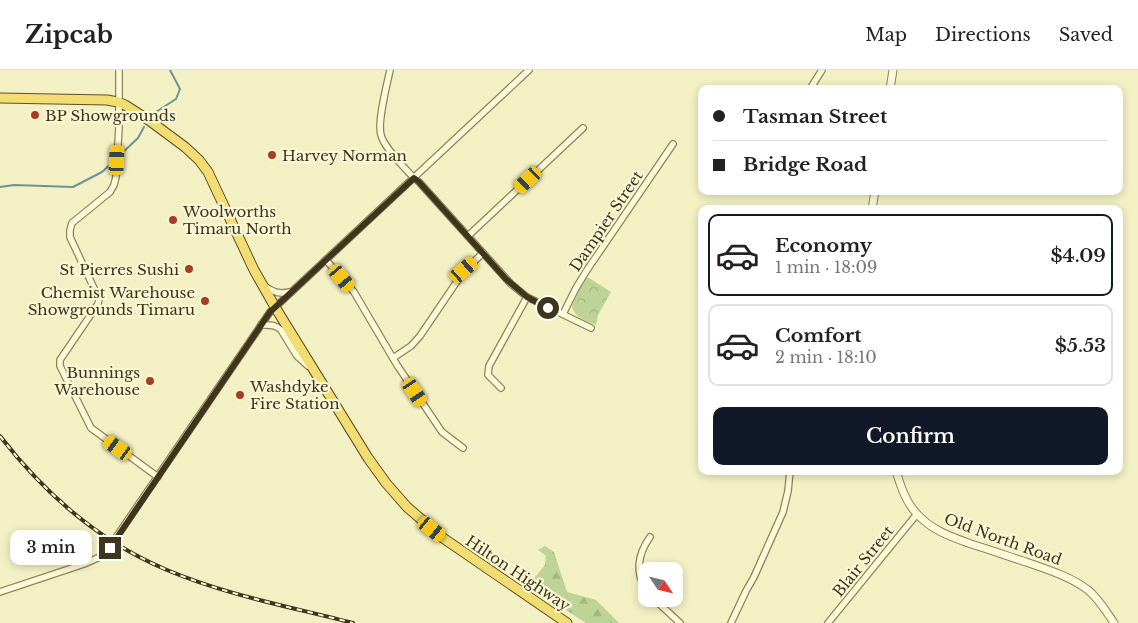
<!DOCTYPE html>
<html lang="en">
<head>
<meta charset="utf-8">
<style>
  :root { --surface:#fff; --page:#f6f6f6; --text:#222; --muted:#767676; --line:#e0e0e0; --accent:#111827 }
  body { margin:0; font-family:"Libre Baskerville",serif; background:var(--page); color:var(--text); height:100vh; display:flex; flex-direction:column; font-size:19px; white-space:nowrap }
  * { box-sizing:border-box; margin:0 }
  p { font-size:16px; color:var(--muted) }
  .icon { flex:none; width:28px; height:28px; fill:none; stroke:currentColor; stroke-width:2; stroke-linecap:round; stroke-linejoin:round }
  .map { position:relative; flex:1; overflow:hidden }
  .drawer { position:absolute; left:698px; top:135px; width:425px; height:270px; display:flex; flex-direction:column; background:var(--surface); border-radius:10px; box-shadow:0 2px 8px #0003 }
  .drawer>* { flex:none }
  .banner { position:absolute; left:698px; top:15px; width:425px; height:110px; border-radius:10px; box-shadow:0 2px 8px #0003; display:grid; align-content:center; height:110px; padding:0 15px; background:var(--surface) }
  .needle { width:32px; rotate:125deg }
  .tools { position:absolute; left:638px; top:492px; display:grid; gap:10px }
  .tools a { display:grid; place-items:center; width:45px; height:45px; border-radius:10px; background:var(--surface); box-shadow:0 2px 8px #0003; font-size:25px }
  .end { position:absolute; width:22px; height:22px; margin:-11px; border:6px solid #3f351d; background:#fff; box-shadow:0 0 0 2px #fff }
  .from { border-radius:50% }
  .bubble { position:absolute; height:35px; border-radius:10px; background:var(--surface); box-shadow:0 2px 8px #0003; font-size:16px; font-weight:600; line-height:35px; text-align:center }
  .car { position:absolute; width:15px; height:30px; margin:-15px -8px; border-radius:6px; box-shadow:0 0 4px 1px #0007; background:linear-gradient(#f5c518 24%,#345 0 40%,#f5c518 0 76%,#345 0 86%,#f5c518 0) }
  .banner b { display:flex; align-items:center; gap:18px; height:48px; font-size:19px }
  .banner b+b { border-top:1px solid var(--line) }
  .banner i { width:12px; height:12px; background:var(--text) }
  ul { padding:9px 0 0; list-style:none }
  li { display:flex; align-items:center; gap:15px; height:82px; margin:0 10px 8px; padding:0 5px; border:2px solid var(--line); border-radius:10px }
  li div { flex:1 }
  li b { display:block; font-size:19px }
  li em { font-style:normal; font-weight:600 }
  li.selected { border-color:var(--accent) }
  li>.icon { width:45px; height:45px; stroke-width:1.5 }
  .button { display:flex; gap:10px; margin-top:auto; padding:10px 15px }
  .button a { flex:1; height:58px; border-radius:10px; background:var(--accent); color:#fff; font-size:20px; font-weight:600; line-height:58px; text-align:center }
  header { display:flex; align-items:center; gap:30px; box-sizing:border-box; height:70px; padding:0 25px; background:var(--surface); border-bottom:1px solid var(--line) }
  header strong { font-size:24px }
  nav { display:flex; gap:28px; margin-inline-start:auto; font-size:18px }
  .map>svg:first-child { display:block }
</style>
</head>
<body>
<header>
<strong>Zipcab</strong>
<nav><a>Map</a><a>Directions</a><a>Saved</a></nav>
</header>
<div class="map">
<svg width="1138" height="553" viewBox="0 0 1138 553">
  <defs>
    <pattern id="forest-firs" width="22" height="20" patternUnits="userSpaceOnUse" patternTransform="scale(1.25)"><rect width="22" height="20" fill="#bed396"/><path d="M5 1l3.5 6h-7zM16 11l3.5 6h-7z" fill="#a4b681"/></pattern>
    <pattern id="park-crowns" width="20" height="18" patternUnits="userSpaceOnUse" patternTransform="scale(1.25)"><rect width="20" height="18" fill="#bed396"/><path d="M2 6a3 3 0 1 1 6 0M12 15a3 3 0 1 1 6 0" fill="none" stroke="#a4b681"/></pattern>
  </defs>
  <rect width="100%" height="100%" fill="#f3f0c4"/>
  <polygon fill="url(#forest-firs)" points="545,476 554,482 567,522 596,530 619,553 586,553 531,517 532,511 545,495 546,486 538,480"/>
  <path fill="url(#park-crowns)" d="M586,208H589L611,222L598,245L596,255C587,251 574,248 572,236L581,216Z"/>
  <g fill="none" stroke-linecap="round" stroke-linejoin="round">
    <g stroke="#6b9595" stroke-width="2">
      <polyline points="156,42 176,29 180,19 170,0"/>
      <polyline points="120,85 138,68 144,57"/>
      <polyline points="0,117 14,115 73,117 102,102 115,90"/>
    </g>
    <defs>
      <g id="minor">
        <polyline points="119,0 119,57 116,107 114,115 110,122 72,153 70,160 70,167 99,229 98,234 60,290 60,296 91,358 158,407"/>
        <path d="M390,0C387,15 377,52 381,65C384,78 405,98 414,108L419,112L511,214L527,227L591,258"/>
        <polyline points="810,19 822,0"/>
        <polyline points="468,166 583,58"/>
        <polyline points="326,190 354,222 397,295 442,362 463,378"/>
        <path d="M266,217C275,223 280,224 290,222"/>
        <polyline points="563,244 576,218 587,200 673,74"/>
        <path d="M261,255C269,255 275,254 281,260L297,286L308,296"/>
        <polyline points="393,288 411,276 420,266 464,201 483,183"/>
        <polyline points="501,318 488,305 489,296 527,227"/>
        <polyline points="117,466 270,242 529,0"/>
        <path d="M646,520C635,502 638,484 650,467"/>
        <polyline points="0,522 84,494 102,486 110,478"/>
        <polyline points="654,529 680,553"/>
        <polyline points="731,553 746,521 754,507 783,442 788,421 790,401"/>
        <polyline points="828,553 917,444"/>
      </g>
      <g id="tertiary">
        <polyline points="890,19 893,0"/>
        <polyline points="872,139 875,121"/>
        <path d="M896,401C901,417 906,433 918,445C933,461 952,467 971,474C991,480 1010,487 1029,493C1049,500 1071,507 1088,520C1099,529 1106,541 1114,553"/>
      </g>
      <polyline id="trunk" points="0,28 107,30 118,32 125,35 150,51 185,77 199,90 208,102 254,200 275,237 368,388 386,413 407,437 443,468 567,553"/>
    </defs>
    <use href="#minor" stroke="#908358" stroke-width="8"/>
    <use href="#tertiary" stroke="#908358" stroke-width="9"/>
    <use href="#trunk" stroke="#5e4f2c" stroke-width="11"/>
    <use href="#minor" stroke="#fcfad9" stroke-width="5.5"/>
    <use href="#tertiary" stroke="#fcfad9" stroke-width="7"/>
    <use href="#trunk" stroke="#f2dd72" stroke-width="9"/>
    <defs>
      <path id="rail" d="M0,366C44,423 100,472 167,500C226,525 291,537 353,553"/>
    </defs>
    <use href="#rail" stroke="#3f351d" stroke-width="4"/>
    <use href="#rail" stroke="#f9f7d4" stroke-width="2" stroke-dasharray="5.5" stroke-linecap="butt"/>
    <defs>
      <polyline id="minor-bridge" points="110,478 117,466"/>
    </defs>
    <use href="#minor-bridge" stroke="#908358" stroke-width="8" stroke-linecap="butt"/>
    <use href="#minor-bridge" stroke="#fcfad9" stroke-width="5.5"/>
  </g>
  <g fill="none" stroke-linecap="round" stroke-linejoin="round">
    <polyline stroke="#3f351d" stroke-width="6" points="110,478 270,242 414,108 419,112 506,209 527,227 548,238"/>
  </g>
  <g fill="#a73e20" stroke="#f9f7d4" stroke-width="2">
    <circle cx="35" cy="45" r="5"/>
    <circle cx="272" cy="85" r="5"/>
    <circle cx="173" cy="150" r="5"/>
    <circle cx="189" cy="199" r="5"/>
    <circle cx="205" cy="231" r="5"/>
    <circle cx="150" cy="311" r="5"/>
    <circle cx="240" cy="325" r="5"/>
  </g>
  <g text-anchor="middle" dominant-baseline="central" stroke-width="4.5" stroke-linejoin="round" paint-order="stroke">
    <g font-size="15" fill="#3f351d" stroke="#f9f7d4" text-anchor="start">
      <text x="45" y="45">BP Showgrounds</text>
      <text x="282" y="85">Harvey Norman</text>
      <text x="183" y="141">Woolworths<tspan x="183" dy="17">Timaru North</tspan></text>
      <text x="179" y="199" text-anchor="end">St Pierres Sushi</text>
      <text x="195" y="222" text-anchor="end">Chemist Warehouse<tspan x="195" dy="17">Showgrounds Timaru</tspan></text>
      <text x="140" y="302" text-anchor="end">Bunnings<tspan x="140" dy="17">Warehouse</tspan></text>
      <text x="250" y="316">Washdyke<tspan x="250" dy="17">Fire Station</tspan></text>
    </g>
    <g font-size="15" fill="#3f351d" stroke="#f9f7d4">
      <text transform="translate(606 151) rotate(-56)">Dampier Street</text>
      <text transform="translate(1003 469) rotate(20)">Old North Road</text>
      <text transform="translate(863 491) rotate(-51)">Blair Street</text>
      <text transform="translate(518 503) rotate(34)">Hilton Highway</text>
    </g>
  </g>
</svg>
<div class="tools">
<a><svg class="needle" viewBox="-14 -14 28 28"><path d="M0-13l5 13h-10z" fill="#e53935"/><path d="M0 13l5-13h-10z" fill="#767676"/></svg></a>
</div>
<i class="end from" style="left:548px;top:238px"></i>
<i class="end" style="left:110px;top:478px"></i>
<div class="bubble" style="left:10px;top:460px;width:82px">3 min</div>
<i class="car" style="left:117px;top:90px;rotate:3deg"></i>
<i class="car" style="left:528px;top:110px;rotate:227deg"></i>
<i class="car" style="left:464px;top:200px;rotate:49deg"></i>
<i class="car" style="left:342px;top:208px;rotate:140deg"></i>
<i class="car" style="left:415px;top:322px;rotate:146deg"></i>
<i class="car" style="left:118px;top:378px;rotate:305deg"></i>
<i class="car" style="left:432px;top:459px;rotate:129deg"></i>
<div class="banner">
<b><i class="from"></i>Tasman Street</b>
<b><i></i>Bridge Road</b>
</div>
<section class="drawer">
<ul>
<li class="selected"><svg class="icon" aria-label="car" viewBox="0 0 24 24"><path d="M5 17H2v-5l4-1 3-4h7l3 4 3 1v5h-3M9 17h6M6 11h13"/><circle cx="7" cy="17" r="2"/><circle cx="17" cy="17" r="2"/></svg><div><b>Economy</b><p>1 min · 18:09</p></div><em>$4.09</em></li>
<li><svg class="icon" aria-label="car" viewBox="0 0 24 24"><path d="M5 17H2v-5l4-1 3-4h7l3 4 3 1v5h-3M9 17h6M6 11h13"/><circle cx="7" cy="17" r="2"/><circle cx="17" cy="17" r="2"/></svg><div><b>Comfort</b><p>2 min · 18:10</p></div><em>$5.53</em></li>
</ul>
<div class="button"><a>Confirm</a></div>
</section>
</div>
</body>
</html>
